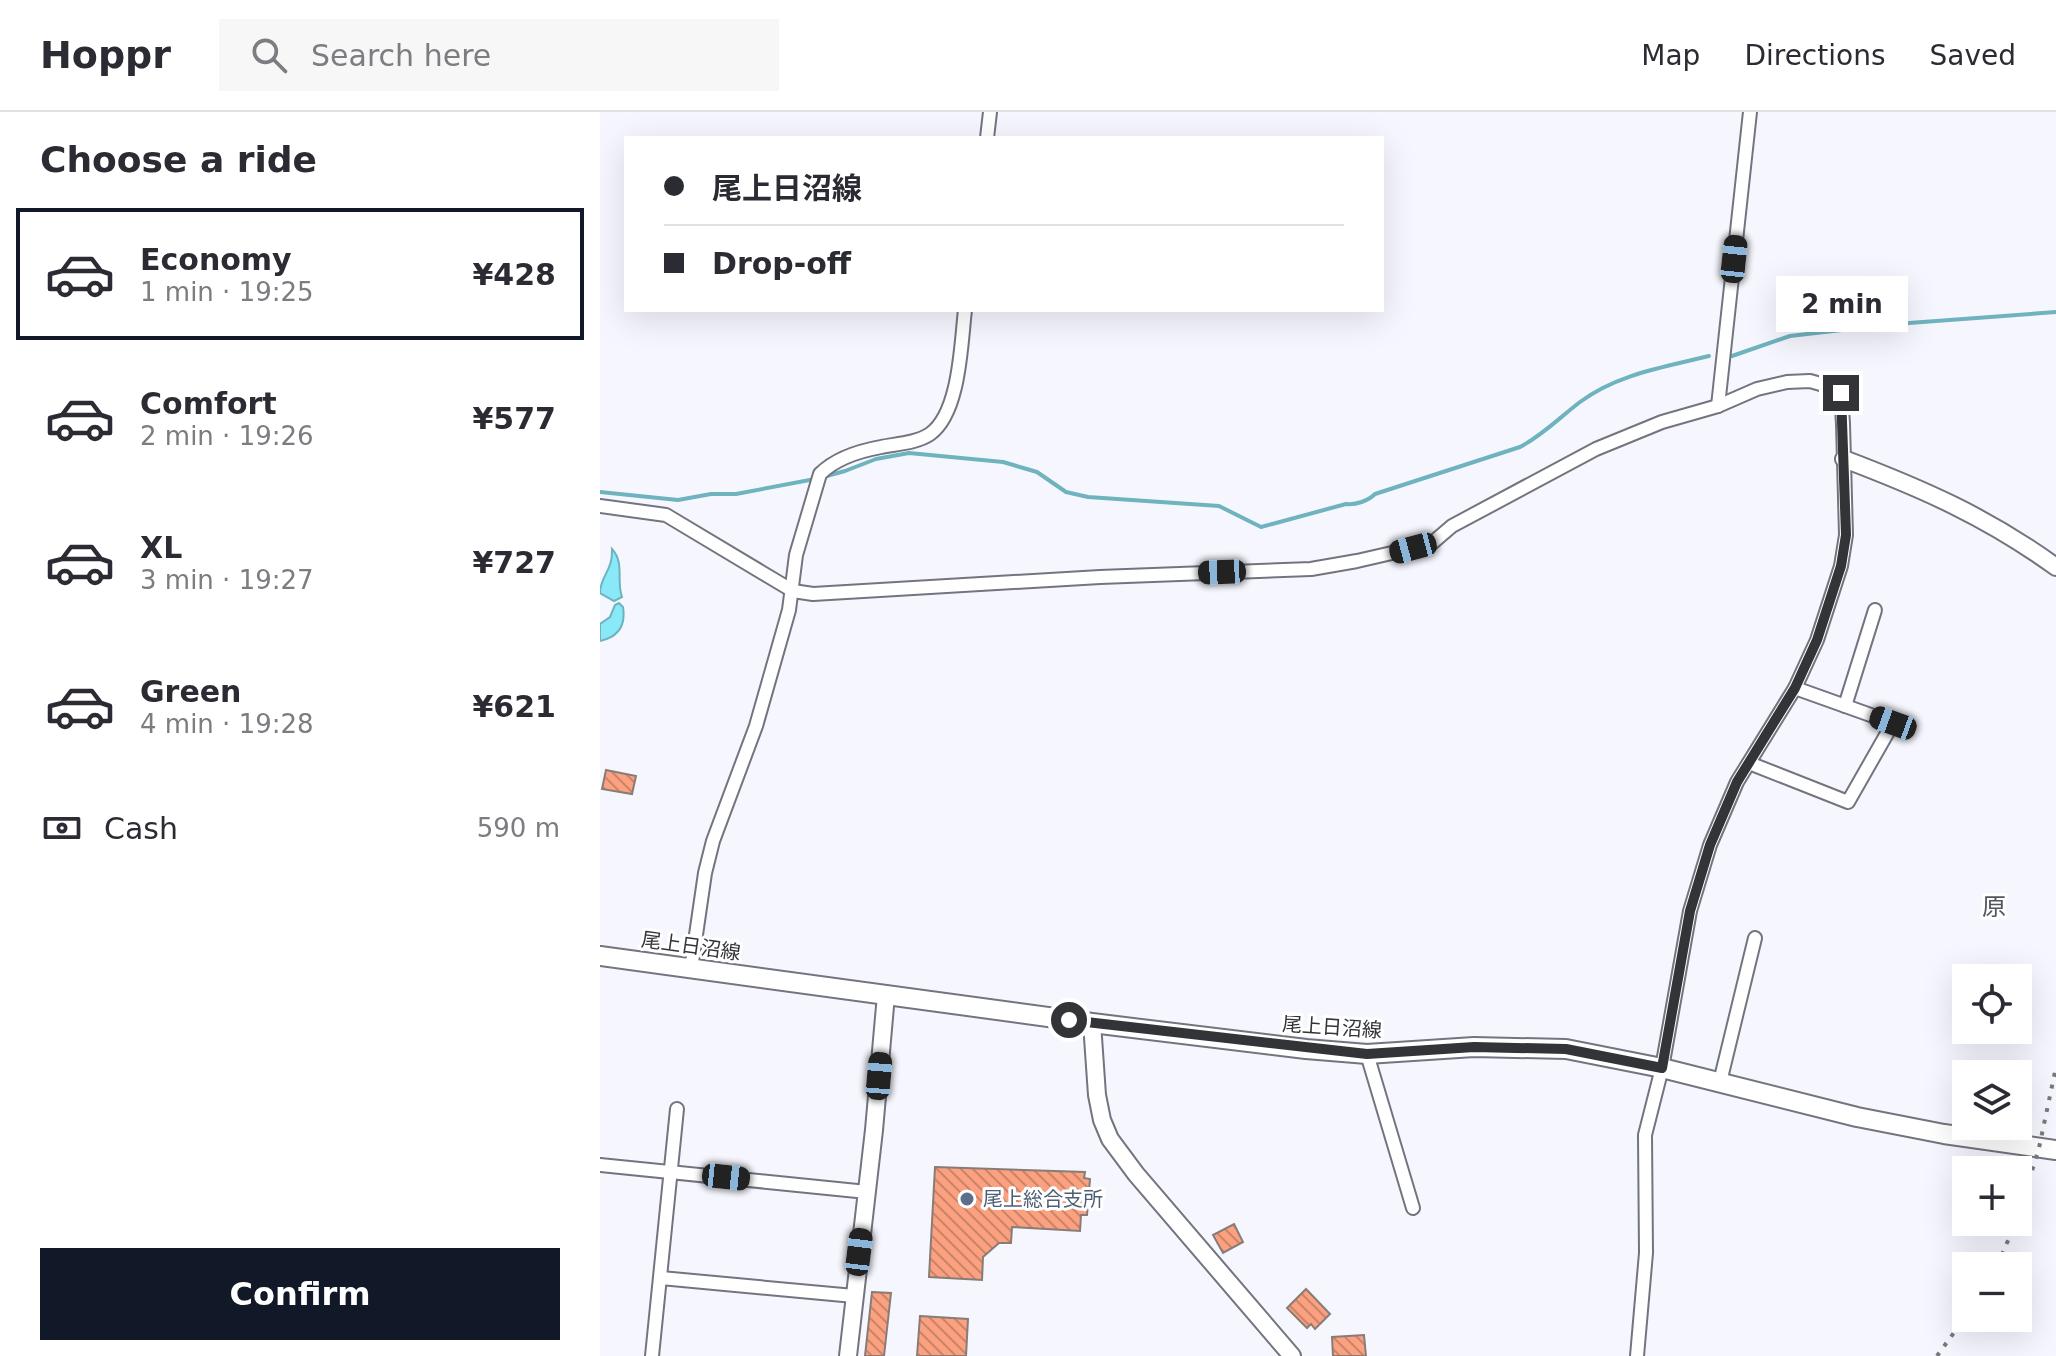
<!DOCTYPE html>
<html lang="en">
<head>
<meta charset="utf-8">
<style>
  :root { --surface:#fff; --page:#f7f7f7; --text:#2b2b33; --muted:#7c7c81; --line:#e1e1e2; --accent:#111827 }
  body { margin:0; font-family:"DejaVu Sans","Noto Sans JP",sans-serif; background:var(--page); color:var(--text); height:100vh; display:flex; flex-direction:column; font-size:30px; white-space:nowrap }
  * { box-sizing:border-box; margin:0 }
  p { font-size:26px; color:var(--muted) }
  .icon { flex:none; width:44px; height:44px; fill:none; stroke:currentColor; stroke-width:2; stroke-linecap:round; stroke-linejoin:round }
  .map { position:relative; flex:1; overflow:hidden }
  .drawer { display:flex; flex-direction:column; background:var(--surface); width:600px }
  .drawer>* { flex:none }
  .guide { position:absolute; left:24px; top:24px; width:760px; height:176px; border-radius:0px; box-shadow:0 8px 32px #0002; display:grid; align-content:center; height:176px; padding:0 40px; background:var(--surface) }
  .tools { position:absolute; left:1352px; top:852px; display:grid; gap:16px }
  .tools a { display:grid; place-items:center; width:80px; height:80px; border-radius:0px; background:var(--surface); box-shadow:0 8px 32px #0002; font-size:40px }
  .end { position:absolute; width:36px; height:36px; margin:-18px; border:10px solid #333438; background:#fff; box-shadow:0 0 0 4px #fff }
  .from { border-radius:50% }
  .bubble { position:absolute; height:56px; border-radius:0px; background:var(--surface); box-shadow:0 8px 32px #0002; font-size:26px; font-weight:700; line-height:56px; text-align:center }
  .car { position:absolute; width:24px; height:48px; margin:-24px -12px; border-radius:10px; box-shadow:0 0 6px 2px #0007; background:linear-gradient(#222 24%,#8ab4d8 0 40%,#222 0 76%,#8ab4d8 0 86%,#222 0) }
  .guide b { display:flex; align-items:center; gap:28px; height:76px; font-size:30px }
  .guide b+b { border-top:2px solid var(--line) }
  .guide i { width:20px; height:20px; background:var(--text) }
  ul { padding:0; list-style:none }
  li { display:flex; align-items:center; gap:24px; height:132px; margin:0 16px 12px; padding:0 24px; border:4px solid transparent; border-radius:0px }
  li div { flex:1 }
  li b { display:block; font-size:30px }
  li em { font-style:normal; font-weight:700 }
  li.current { border-color:var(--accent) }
  li>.icon { width:72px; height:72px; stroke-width:1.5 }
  h2 { padding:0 40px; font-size:36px; line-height:96px }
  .pay { display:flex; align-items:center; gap:20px; height:88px; padding:0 40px; font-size:30px }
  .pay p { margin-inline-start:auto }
  .action { display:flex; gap:16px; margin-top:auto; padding:16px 40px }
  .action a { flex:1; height:92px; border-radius:0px; background:var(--accent); color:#fff; font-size:32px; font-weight:700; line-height:92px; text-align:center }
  header { display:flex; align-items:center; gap:48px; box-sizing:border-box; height:112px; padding:0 40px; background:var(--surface); border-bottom:2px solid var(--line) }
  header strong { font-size:38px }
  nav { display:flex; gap:44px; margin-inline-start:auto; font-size:28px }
  .search { width:560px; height:72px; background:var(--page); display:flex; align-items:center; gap:20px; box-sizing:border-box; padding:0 28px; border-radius:0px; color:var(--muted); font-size:30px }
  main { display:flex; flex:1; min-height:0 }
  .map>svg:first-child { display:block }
</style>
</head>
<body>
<header>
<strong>Hoppr</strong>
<div class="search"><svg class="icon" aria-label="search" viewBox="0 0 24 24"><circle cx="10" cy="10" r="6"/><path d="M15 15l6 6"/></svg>Search here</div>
<nav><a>Map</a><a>Directions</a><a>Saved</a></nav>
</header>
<main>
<section class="drawer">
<h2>Choose a ride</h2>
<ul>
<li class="current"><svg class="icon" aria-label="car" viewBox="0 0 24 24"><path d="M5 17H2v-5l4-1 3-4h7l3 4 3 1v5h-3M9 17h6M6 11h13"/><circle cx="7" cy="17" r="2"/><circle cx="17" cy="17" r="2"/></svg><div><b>Economy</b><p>1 min · 19:25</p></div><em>¥428</em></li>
<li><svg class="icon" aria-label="car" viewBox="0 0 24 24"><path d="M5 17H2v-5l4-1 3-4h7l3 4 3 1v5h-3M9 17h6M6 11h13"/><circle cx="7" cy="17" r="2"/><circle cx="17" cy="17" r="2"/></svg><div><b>Comfort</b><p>2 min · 19:26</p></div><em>¥577</em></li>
<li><svg class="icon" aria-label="car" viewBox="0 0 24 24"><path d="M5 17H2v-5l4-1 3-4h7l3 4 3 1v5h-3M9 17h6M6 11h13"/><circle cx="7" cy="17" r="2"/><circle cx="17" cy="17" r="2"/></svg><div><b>XL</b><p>3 min · 19:27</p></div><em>¥727</em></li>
<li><svg class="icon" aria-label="car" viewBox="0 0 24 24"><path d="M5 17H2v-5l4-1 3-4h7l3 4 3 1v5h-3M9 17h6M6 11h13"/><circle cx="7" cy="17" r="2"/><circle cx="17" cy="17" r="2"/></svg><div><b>Green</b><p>4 min · 19:28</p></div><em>¥621</em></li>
</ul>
<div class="pay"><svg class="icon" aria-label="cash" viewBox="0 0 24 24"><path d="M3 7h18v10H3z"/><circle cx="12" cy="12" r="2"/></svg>Cash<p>590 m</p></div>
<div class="action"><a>Confirm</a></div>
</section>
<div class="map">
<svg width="1456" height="1244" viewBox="0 0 1456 1244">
  <defs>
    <pattern id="building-back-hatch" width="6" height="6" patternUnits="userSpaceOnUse" patternTransform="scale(2)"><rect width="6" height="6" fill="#fba17f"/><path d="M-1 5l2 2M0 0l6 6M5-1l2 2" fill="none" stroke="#cc8469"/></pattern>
  </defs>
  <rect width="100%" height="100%" fill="#f6f7fe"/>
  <g fill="#89e9f8" stroke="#6fb3be" stroke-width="2">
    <path d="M12,437C25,451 16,469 22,485L14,489L0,481C0,464 13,459 12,437Z"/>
    <path d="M19,491L23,495C26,514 18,525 0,529V512L10,505L15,493Z"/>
  </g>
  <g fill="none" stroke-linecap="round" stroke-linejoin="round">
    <g stroke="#6fb3be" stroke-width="4">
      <polyline points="1282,213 1456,200"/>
      <polyline points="1132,244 1190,224 1268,215"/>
      <path d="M223,365L245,359L276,347L309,341L403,350L437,360L466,380L488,385L619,394L661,415L746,392C756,393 768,389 775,382L920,335C943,323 959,306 980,290C1017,262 1065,255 1109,244"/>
      <polyline points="0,380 78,388 111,382 136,382 215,367"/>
    </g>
  </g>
  <g fill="url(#building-back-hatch)" stroke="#877c78" stroke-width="2">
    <polygon points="6,658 36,664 32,682 2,677"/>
    <polygon points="335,1055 485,1060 484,1066 490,1067 487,1103 481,1103 480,1119 412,1115 411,1131 399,1131 383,1145 382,1168 329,1165"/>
    <polygon points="634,1112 643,1130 623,1141 613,1123"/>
    <polygon points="706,1177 730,1202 715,1217 711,1212 707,1216 687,1196"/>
    <polygon points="272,1180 291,1181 284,1244 265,1244"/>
    <polygon points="320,1204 368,1207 366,1244 317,1244"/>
    <polygon points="764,1223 766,1244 733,1244 732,1225"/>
  </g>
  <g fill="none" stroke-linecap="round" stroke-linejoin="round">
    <defs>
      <g id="minor">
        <polyline points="387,26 390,0"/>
        <polyline points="1118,294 1150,0"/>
        <polyline points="0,394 66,403 193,479 213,482 500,465 711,457 757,449 831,432 852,414 996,337 1062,310 1118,294 1157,277 1187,270 1210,269 1238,277 1241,281 1243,312 1246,423 1241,454 1217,528 1195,576 1137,670 1110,733 1090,799 1062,956 1045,1023 1046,1141 1037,1244"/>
        <polyline points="1245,594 1275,498"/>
        <polyline points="1149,651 1248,690 1293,611 1195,576"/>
        <path d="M91,857L105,761L113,729L156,614L189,498L196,443L220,362C236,346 259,339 281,335C296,332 317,331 330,322C360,301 361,231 365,198"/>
        <polyline points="767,942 813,1096"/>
        <polyline points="1120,970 1155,826"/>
        <polyline points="0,1053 267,1080"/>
        <polyline points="61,1166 254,1184"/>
        <polyline points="52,1244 77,997"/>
      </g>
      <g id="tertiary">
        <path d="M1244,347C1323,377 1387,405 1456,455"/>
        <polyline points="492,911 497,983 502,1008 510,1027 536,1062 692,1244"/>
        <polyline points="248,1244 274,1018 286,883"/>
      </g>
      <polyline id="secondary" points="0,844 492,911 706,937 767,942 874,935 966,937 1062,956 1257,1005 1344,1022 1456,1038"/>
    </defs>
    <use href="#minor" stroke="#72757e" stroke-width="16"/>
    <use href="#tertiary" stroke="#72757e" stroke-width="20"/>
    <use href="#secondary" stroke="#72757e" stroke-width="22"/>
    <use href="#minor" stroke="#fff" stroke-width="12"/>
    <use href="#tertiary" stroke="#fff" stroke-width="16"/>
    <use href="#secondary" stroke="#fff" stroke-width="18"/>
    <g stroke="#78797e" stroke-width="4" stroke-dasharray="4 8" stroke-linecap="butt">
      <polyline points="1418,1104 1439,1036 1456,955"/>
      <polyline points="1397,1154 1416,1110"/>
      <polyline points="1337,1244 1366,1204"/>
    </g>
  </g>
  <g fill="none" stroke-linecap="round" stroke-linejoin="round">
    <polyline stroke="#333438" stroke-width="10" points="469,908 767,942 874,935 966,937 1062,956 1090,799 1110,733 1137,670 1195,576 1217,528 1241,454 1246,423 1241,281"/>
  </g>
  <circle fill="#5c6f8a" stroke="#fff" stroke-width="3" cx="367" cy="1087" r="8"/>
  <g text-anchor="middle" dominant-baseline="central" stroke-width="6" stroke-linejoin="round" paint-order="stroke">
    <g font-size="20" fill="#333438" stroke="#fff">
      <text transform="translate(91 834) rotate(8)">尾上日沼線</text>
      <text transform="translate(732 915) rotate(4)">尾上日沼線</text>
    </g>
    <g font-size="20" fill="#4e5e75" stroke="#fff" text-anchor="start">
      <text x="383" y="1087">尾上総合支所</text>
    </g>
    <g font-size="24" fill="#52555e" stroke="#fff">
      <text x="1394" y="795">原</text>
    </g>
  </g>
</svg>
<div class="tools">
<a><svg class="icon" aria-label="locate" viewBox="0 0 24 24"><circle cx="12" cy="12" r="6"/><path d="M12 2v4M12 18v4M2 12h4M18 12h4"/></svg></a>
<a><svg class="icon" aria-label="layers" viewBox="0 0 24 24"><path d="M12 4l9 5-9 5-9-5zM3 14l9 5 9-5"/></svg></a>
<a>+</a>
<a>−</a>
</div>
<i class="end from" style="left:469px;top:908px"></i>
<i class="end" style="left:1241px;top:281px"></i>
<div class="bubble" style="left:1176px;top:164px;width:132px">2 min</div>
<i class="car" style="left:1134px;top:147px;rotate:6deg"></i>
<i class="car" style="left:813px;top:436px;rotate:255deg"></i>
<i class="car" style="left:622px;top:460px;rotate:268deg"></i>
<i class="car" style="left:1293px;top:611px;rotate:290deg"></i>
<i class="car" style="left:279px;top:964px;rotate:5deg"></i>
<i class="car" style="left:126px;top:1065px;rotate:96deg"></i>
<i class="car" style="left:259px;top:1140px;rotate:7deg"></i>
<div class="guide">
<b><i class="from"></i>尾上日沼線</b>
<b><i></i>Drop-off</b>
</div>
</div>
</main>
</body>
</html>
